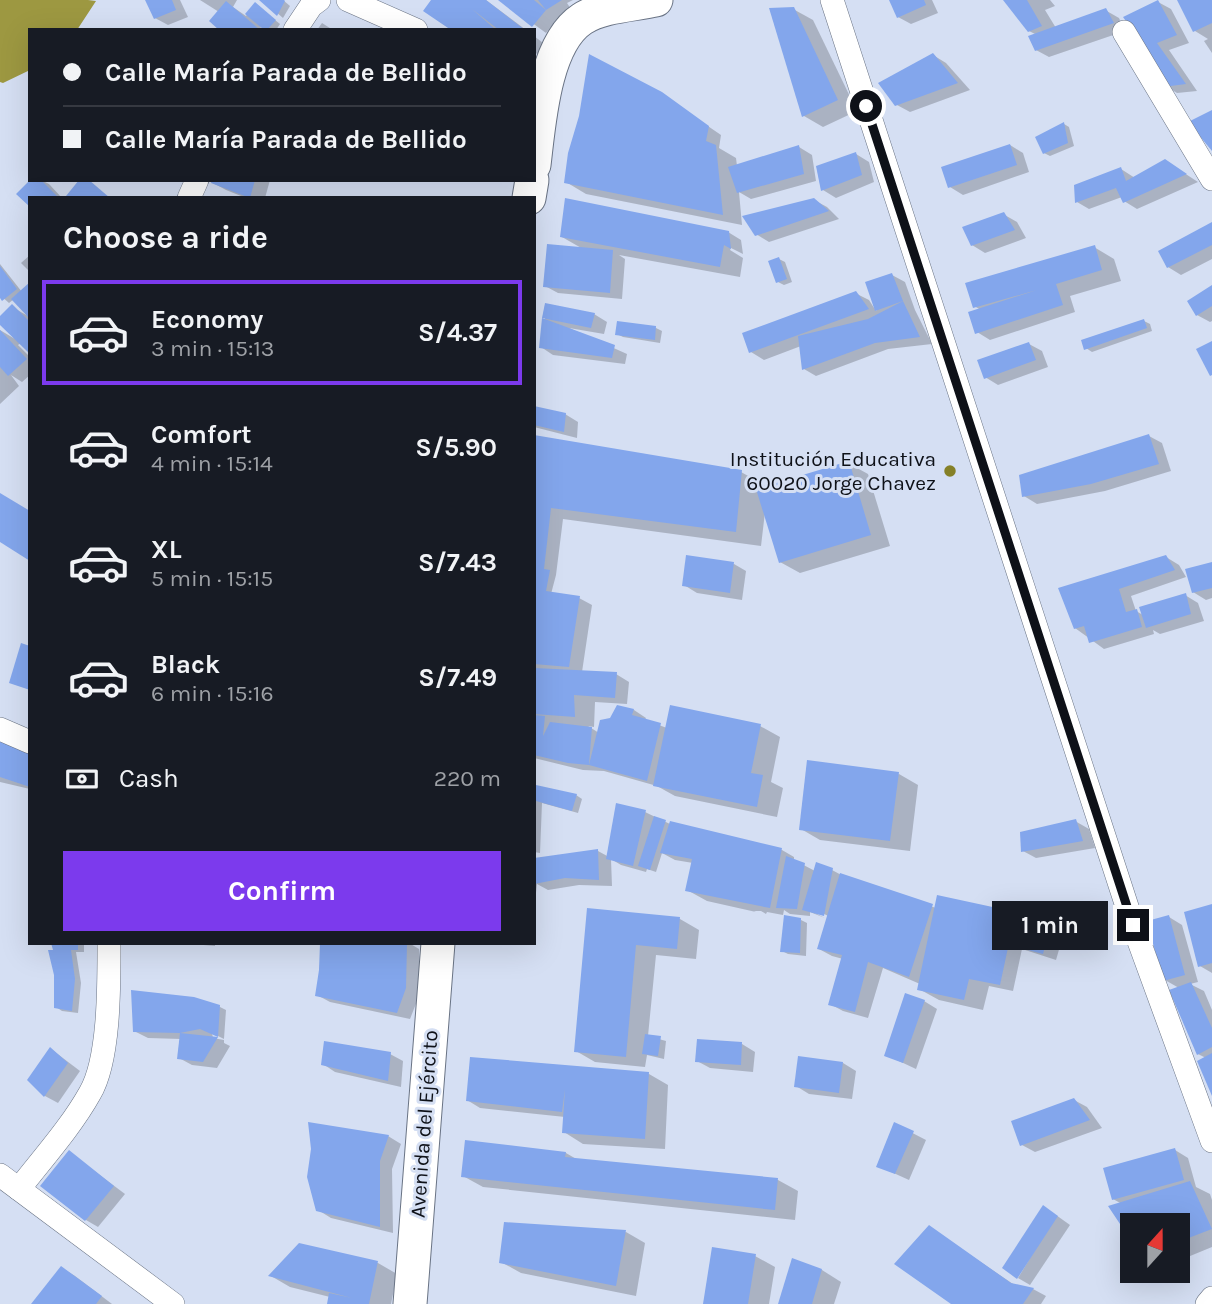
<!DOCTYPE html>
<html lang="en">
<head>
<meta charset="utf-8">
<style>
  :root { --surface:#171b24; --page:#20242c; --text:#f1f3f6; --muted:#9ea1a6; --line:#363941; --accent:#7c3aed }
  body { margin:0; font-family:Karla,sans-serif; background:var(--page); color:var(--text); height:100vh; display:flex; flex-direction:column; font-size:26px; white-space:nowrap }
  * { box-sizing:border-box; margin:0 }
  p { font-size:23px; color:var(--muted) }
  .icon { flex:none; width:38px; height:38px; fill:none; stroke:currentColor; stroke-width:2; stroke-linecap:round; stroke-linejoin:round }
  .map { position:relative; flex:1; overflow:hidden }
  .sheet { position:absolute; left:28px; top:196px; width:508px; height:749px; display:flex; flex-direction:column; background:var(--surface); border-radius:0px; box-shadow:0 7px 28px #0002 }
  .sheet>* { flex:none }
  .hud { position:absolute; left:28px; top:28px; width:508px; height:154px; border-radius:0px; box-shadow:0 7px 28px #0002; display:grid; align-content:center; height:154px; padding:0 35px; background:var(--surface) }
  .needle { width:46px; rotate:21deg }
  .fabs { position:absolute; left:1120px; top:1213px; display:grid; gap:14px }
  .fabs a { display:grid; place-items:center; width:70px; height:70px; border-radius:0px; background:var(--surface); box-shadow:0 7px 28px #0002; font-size:35px }
  .end { position:absolute; width:32px; height:32px; margin:-16px; border:9px solid #0e1118; background:#fff; box-shadow:0 0 0 4px #fff }
  .from { border-radius:50% }
  .bubble { position:absolute; height:49px; border-radius:0px; background:var(--surface); box-shadow:0 7px 28px #0002; font-size:23px; font-weight:700; line-height:49px; text-align:center }
  .hud b { display:flex; align-items:center; gap:24px; height:66px; font-size:26px }
  .hud b+b { border-top:2px solid var(--line) }
  .hud i { width:18px; height:18px; background:var(--text) }
  ul { padding:0; list-style:none }
  li { display:flex; align-items:center; gap:21px; height:105px; margin:0 14px 10px; padding:0 21px; border:4px solid transparent; border-radius:0px }
  li div { flex:1 }
  li b { display:block; font-size:26px }
  li em { font-style:normal; font-weight:700 }
  li.on { border-color:var(--accent) }
  li>.icon { width:63px; height:63px; stroke-width:1.5 }
  h2 { padding:0 35px; font-size:32px; line-height:84px }
  .pay { display:flex; align-items:center; gap:18px; height:77px; padding:0 35px; font-size:26px }
  .pay p { margin-inline-start:auto }
  .primary-button { display:flex; gap:14px; margin-top:auto; padding:14px 35px }
  .primary-button a { flex:1; height:80px; border-radius:0px; background:var(--accent); color:#fff; font-size:28px; font-weight:700; line-height:80px; text-align:center }
  .map>svg:first-child { display:block }
</style>
</head>
<body>
<div class="map">
<svg width="1212" height="1304" viewBox="0 0 1212 1304">
  <rect width="100%" height="100%" fill="#d5dff3"/>
  <polygon fill="#9d9841" points="0,0 88,0 96,1 77,30 30,30 30,70 3,83 0,82"/>
  <g fill="#0003">
    <polygon points="147,0 180,0 188,17 168,25 155,18"/>
    <polygon points="200,0 237,0 233,7 246,16 255,4 280,24 276,30 267,30 260,26 262,30 222,30 219,12"/>
    <polygon points="262,0 283,0 290,6 283,18"/>
    <polygon points="433,0 486,0 526,30 454,30"/>
    <polygon points="501,0 573,0 567,3 571,9 559,17 546,33"/>
    <polygon points="891,0 932,0 938,13 911,24 898,17"/>
    <polygon points="1005,0 1050,0 1055,6 1045,10 1056,28 1105,10 1119,18 1125,31 1049,57 1036,50 1037,35 1029,31"/>
    <polygon points="1178,0 1212,0 1212,53 1204,41 1208,39 1195,31"/>
    <polygon points="1158,2 1171,9 1189,43 1169,50 1197,91 1177,93 1164,85 1126,18"/>
    <polygon points="793,9 813,20 857,111 823,127 804,116"/>
    <polygon points="322,23 333,30 317,30"/>
    <polygon points="534,36 547,46 539,55 534,52"/>
    <polygon points="933,55 946,63 970,90 910,112 897,105"/>
    <polygon points="661,94 721,135 719,148 736,158 737,166 799,147 812,155 816,181 751,199 739,192 742,225 586,194 566,182"/>
    <polygon points="1064,124 1069,127 1074,146 1050,156 1044,153"/>
    <polygon points="1010,145 1023,153 1029,172 963,195 950,187"/>
    <polygon points="856,154 869,162 874,182 836,198 823,190"/>
    <polygon points="1121,169 1135,178 1178,169 1198,182 1137,209 1124,201 1122,197 1089,209 1077,202"/>
    <polygon points="33,180 41,180 49,184 62,198 30,198 19,194"/>
    <polygon points="214,180 270,180 265,198 246,198 226,190 213,183"/>
    <polygon points="814,200 827,207 839,219 769,242 756,234"/>
    <polygon points="1003,214 1017,222 1026,238 985,253 972,245"/>
    <polygon points="1212,224 1212,259 1181,275 1168,267"/>
    <polygon points="728,232 741,240 743,254 731,248 730,250 743,258 740,277 619,255 625,259 622,299 558,293 545,286 583,249 562,237"/>
    <polygon points="1094,247 1114,259 1121,281 1070,296 1075,312 990,340 977,332 981,310 974,306"/>
    <polygon points="30,255 30,272 21,263"/>
    <polygon points="779,259 785,262 792,282 784,285 778,282"/>
    <polygon points="0,264 22,292 30,285 30,352 21,343 18,345 30,357 30,375 22,382 11,375 19,386 0,404 0,330 15,339 0,322 0,318 12,307 28,316 14,299 9,303 0,295"/>
    <polygon points="892,275 905,282 915,310 932,344 888,349 816,376 804,369 801,346 764,360 751,352 855,293 869,300 876,311"/>
    <polygon points="1212,287 1212,321 1210,322 1197,315"/>
    <polygon points="547,305 594,314 607,322 604,334 569,328 627,354 625,364 553,355 541,347"/>
    <polygon points="1144,321 1150,324 1152,331 1092,352 1086,348"/>
    <polygon points="656,328 662,331 660,343 623,337 617,334"/>
    <polygon points="1029,344 1042,351 1048,367 998,385 985,377"/>
    <polygon points="534,408 565,414 578,422 577,438 534,427"/>
    <polygon points="1149,436 1162,443 1171,471 1105,491 1037,504 1024,496"/>
    <polygon points="534,437 741,472 768,487 848,463 868,474 890,546 800,573 780,562 765,512 761,546 563,519 556,575 551,594 579,598 592,605 582,672 616,674 629,682 627,704 595,702 594,727 588,726 599,733 611,720 618,707 634,710 646,718 645,720 667,728 760,726 780,737 771,782 783,788 777,817 675,796 657,786 604,771 583,770 534,758"/>
    <polygon points="1166,557 1179,565 1186,577 1131,596 1136,611 1143,615 1185,595 1198,603 1204,621 1160,634 1153,630 1154,634 1104,649 1075,628 1061,589"/>
    <polygon points="734,564 746,571 742,600 697,593 684,585"/>
    <polygon points="1212,564 1212,598 1206,600 1193,592"/>
    <polygon points="0,738 30,751 30,789 0,782"/>
    <polygon points="899,774 918,785 910,851 820,840 801,829"/>
    <polygon points="534,789 576,795 582,799 578,813 542,803 540,853 534,852"/>
    <polygon points="645,812 670,824 782,850 794,857 794,860 815,871 832,870 845,877 936,908 984,908 1052,921 1065,929 1056,960 1022,949 1013,991 989,986 983,1010 939,1000 919,989 920,984 883,968 868,1018 843,1011 830,1004 843,959 832,956 819,949 828,916 817,910 815,913 825,918 810,912 810,916 790,914 784,910 783,915 767,912 766,914 761,911 754,911 756,912 707,901 687,890 693,863 675,860 662,853 656,872 647,869 646,872 621,865 611,859 612,886 579,885 548,890 537,884 536,893 534,894 534,859 598,851 609,857"/>
    <polygon points="1075,821 1089,829 1095,848 1036,858 1023,851"/>
    <polygon points="1212,906 1212,973 1200,966"/>
    <polygon points="588,910 680,919 699,930 696,959 656,955 648,1036 666,1041 664,1059 647,1055 645,1067 595,1062 576,1051"/>
    <polygon points="1169,917 1182,925 1198,982 1190,984 1204,991 1212,1010 1212,1091 1206,1058 1198,1054 1179,988 1165,980"/>
    <polygon points="801,920 807,923 806,956 788,954 782,951"/>
    <polygon points="53,943 84,943 84,952 76,952 81,983 78,1013 62,1011 56,1007 56,952"/>
    <polygon points="180,943 215,943 215,946"/>
    <polygon points="322,943 409,943 419,949 419,996 410,1019 330,1002 317,995"/>
    <polygon points="924,1001 937,1009 916,1069 886,1055"/>
    <polygon points="220,1007 226,1010 224,1039 212,1033 213,1038 224,1040 224,1043 230,1046 217,1068 192,1065 179,1058 181,1039 148,1038 134,1031"/>
    <polygon points="742,1044 755,1052 753,1072 710,1068 697,1061"/>
    <polygon points="51,1049 80,1071 58,1103 45,1096 30,1080"/>
    <polygon points="390,1054 403,1061 401,1087 335,1072 323,1064"/>
    <polygon points="843,1063 856,1071 852,1099 809,1094 796,1086"/>
    <polygon points="649,1074 668,1085 665,1149 583,1144 564,1132 565,1117 480,1108 467,1100"/>
    <polygon points="1074,1100 1087,1107 1102,1128 1035,1152 1022,1145"/>
    <polygon points="895,1124 926,1140 909,1180 878,1166"/>
    <polygon points="388,1136 401,1144 392,1169 393,1233 331,1218 318,1210"/>
    <polygon points="467,1142 566,1153 578,1160 778,1180 798,1191 795,1220 483,1187 463,1176"/>
    <polygon points="1175,1150 1188,1158 1196,1187 1210,1194 1212,1200 1212,1247 1178,1261 1178,1225 1132,1225 1132,1239 1111,1207 1122,1204 1113,1199"/>
    <polygon points="69,1152 125,1194 98,1227 86,1220"/>
    <polygon points="1056,1215 1070,1225 1030,1285 1018,1278"/>
    <polygon points="929,1227 1016,1286 1033,1289 1046,1296 1041,1304 954,1304"/>
    <polygon points="626,1232 645,1243 636,1296 521,1273 501,1262"/>
    <polygon points="300,1245 378,1263 397,1274 391,1304 329,1304 330,1297 290,1287 271,1276"/>
    <polygon points="755,1256 775,1267 769,1304 705,1304"/>
    <polygon points="793,1260 822,1270 841,1282 834,1304 780,1304"/>
    <polygon points="62,1268 75,1276 112,1304 33,1304"/>
  </g>
  <g fill="#83a6ec">
    <polygon points="145,0 172,0 176,10 154,19"/>
    <polygon points="259,0 284,0 285,1 277,16"/>
    <polygon points="431,0 486,0 525,30 499,30 472,9 496,30 451,30 423,11"/>
    <polygon points="498,0 534,0 546,10 532,27"/>
    <polygon points="538,0 562,0 546,10"/>
    <polygon points="889,0 924,0 926,5 897,18"/>
    <polygon points="1003,0 1027,0 1042,26 1028,32"/>
    <polygon points="1158,0 1177,35 1157,43 1186,84 1163,87 1145,48 1123,17"/>
    <polygon points="1177,0 1212,0 1212,23 1193,32"/>
    <polygon points="226,1 260,30 219,30 209,21"/>
    <polygon points="255,2 276,20 267,30 264,30 245,14"/>
    <polygon points="794,7 838,100 802,117 769,8"/>
    <polygon points="1106,8 1114,23 1035,51 1028,36"/>
    <polygon points="933,53 958,83 895,106 878,83"/>
    <polygon points="589,54 662,92 709,126 706,141 716,145 723,215 564,183 568,153 579,116"/>
    <polygon points="1212,110 1212,151 1188,122"/>
    <polygon points="1064,122 1068,143 1043,154 1035,137"/>
    <polygon points="1010,144 1017,165 948,188 941,167"/>
    <polygon points="799,145 804,174 737,193 728,167"/>
    <polygon points="856,152 862,175 821,191 816,166"/>
    <polygon points="1165,159 1187,174 1123,203 1116,188 1075,203 1074,185 1121,167 1126,181"/>
    <polygon points="30,180 41,180 57,196 30,198 30,207 16,194"/>
    <polygon points="79,180 89,180 110,198 68,198 66,196"/>
    <polygon points="212,180 255,180 250,198 211,183"/>
    <polygon points="565,198 729,231 731,249 724,245 720,267 560,237"/>
    <polygon points="814,198 829,211 755,236 742,216"/>
    <polygon points="1004,212 1015,230 971,246 962,227"/>
    <polygon points="1212,222 1212,245 1167,268 1158,251"/>
    <polygon points="547,244 613,250 610,293 543,287"/>
    <polygon points="1095,245 1102,270 1056,284 1063,305 975,334 968,312 1037,290 973,308 965,283"/>
    <polygon points="779,257 787,279 776,283 768,261"/>
    <polygon points="0,266 17,289 2,301 0,298"/>
    <polygon points="892,273 903,301 875,311 865,282"/>
    <polygon points="30,282 30,319 11,299"/>
    <polygon points="1212,285 1212,306 1196,316 1187,301"/>
    <polygon points="856,291 869,309 749,353 742,333"/>
    <polygon points="903,301 920,337 875,343 802,370 798,336 868,319"/>
    <polygon points="545,303 595,313 591,328 542,318"/>
    <polygon points="12,304 30,322 30,354 0,325 0,316"/>
    <polygon points="542,318 615,345 612,358 539,348"/>
    <polygon points="1144,319 1147,328 1084,350 1081,340"/>
    <polygon points="617,321 656,326 655,340 615,335"/>
    <polygon points="0,330 27,359 8,376 0,367"/>
    <polygon points="1212,341 1212,375 1210,376 1196,349"/>
    <polygon points="1029,342 1036,360 984,379 977,360"/>
    <polygon points="534,406 566,413 564,432 534,425"/>
    <polygon points="1149,434 1159,464 1091,484 1022,497 1019,475"/>
    <polygon points="534,435 742,470 736,532 551,508 544,569 550,570 546,591 580,596 569,667 534,664"/>
    <polygon points="849,461 871,535 779,563 756,489"/>
    <polygon points="0,493 30,511 30,561 0,542"/>
    <polygon points="686,555 734,562 730,593 682,586"/>
    <polygon points="1166,555 1175,570 1119,589 1126,612 1137,609 1142,627 1089,643 1084,626 1074,629 1058,588"/>
    <polygon points="1212,562 1212,588 1192,593 1185,569"/>
    <polygon points="1186,593 1191,614 1146,628 1139,607"/>
    <polygon points="21,643 30,646 30,690 9,683"/>
    <polygon points="534,668 617,672 615,698 574,695 575,717 534,714"/>
    <polygon points="617,705 634,709 632,715 661,723 647,781 589,765 600,720 610,718"/>
    <polygon points="670,705 761,724 751,773 763,775 757,807 653,786"/>
    <polygon points="534,715 545,716 543,736 550,722 592,727 589,765 568,763 534,755"/>
    <polygon points="0,736 30,748 30,787 0,777"/>
    <polygon points="807,760 899,772 890,841 799,830"/>
    <polygon points="536,785 577,794 572,811 536,801"/>
    <polygon points="616,803 646,810 633,866 606,859"/>
    <polygon points="654,816 666,820 650,870 638,866"/>
    <polygon points="1076,819 1083,841 1021,852 1020,832"/>
    <polygon points="670,821 782,848 770,908 685,891 692,859 660,853"/>
    <polygon points="598,849 599,880 565,878 534,884 534,858"/>
    <polygon points="786,856 805,863 797,909 776,908"/>
    <polygon points="816,862 833,868 824,916 802,910"/>
    <polygon points="840,873 933,904 909,977 868,962 855,1012 828,1005 842,955 817,949"/>
    <polygon points="937,895 1052,920 1043,954 1010,945 1012,929 1000,985 969,979 964,1000 917,990"/>
    <polygon points="1212,904 1212,963 1198,967 1184,912"/>
    <polygon points="587,908 680,917 677,949 636,945 626,1057 574,1052"/>
    <polygon points="784,915 801,918 800,953 780,952"/>
    <polygon points="1169,915 1185,975 1163,981 1147,921"/>
    <polygon points="51,943 78,943 78,950 71,950 75,979 72,1011 54,1008 54,975 48,950 53,950"/>
    <polygon points="320,943 407,943 406,988 397,1013 315,996 319,970"/>
    <polygon points="1191,982 1212,1028 1212,1047 1197,1055 1169,990"/>
    <polygon points="131,990 194,997 220,1005 218,1037 200,1029 180,1033 133,1032"/>
    <polygon points="905,993 925,1000 903,1063 884,1056"/>
    <polygon points="180,1033 218,1037 203,1062 177,1059"/>
    <polygon points="645,1034 661,1036 658,1056 642,1054"/>
    <polygon points="697,1039 742,1042 741,1065 695,1062"/>
    <polygon points="324,1041 391,1052 388,1081 321,1065"/>
    <polygon points="50,1047 68,1063 44,1097 27,1080"/>
    <polygon points="1212,1053 1212,1096 1197,1061"/>
    <polygon points="798,1056 843,1062 839,1093 794,1087"/>
    <polygon points="470,1057 649,1072 645,1139 562,1133 565,1089 562,1112 466,1101"/>
    <polygon points="1074,1098 1090,1120 1020,1146 1011,1121"/>
    <polygon points="308,1122 389,1135 380,1161 380,1227 316,1211 307,1177 311,1149"/>
    <polygon points="894,1122 914,1131 895,1174 876,1167"/>
    <polygon points="465,1140 566,1152 565,1157 778,1178 775,1210 461,1177"/>
    <polygon points="1175,1148 1184,1180 1112,1200 1103,1168"/>
    <polygon points="69,1150 114,1186 85,1221 40,1186"/>
    <polygon points="1190,1181 1212,1229 1178,1242 1178,1225 1132,1225 1132,1242 1108,1206"/>
    <polygon points="1043,1205 1058,1216 1017,1279 1002,1268"/>
    <polygon points="504,1222 626,1230 616,1286 499,1263"/>
    <polygon points="929,1225 1011,1283 1034,1288 1023,1304 951,1304 894,1264"/>
    <polygon points="299,1243 378,1261 369,1304 327,1304 329,1293 352,1298 268,1276"/>
    <polygon points="712,1247 756,1254 748,1304 703,1304"/>
    <polygon points="792,1258 822,1269 812,1304 778,1304"/>
    <polygon points="61,1266 102,1296 96,1304 31,1304"/>
  </g>
  <g fill="none" stroke-linecap="round" stroke-linejoin="round">
    <defs>
      <g id="street">
        <polyline points="348,0 416,30"/>
        <polyline points="832,0 1133,925 1212,1141"/>
        <polyline points="295,30 311,6 319,0"/>
        <polyline points="1124,32 1212,179"/>
        <polyline points="189,198 197,180"/>
        <polyline points="0,729 30,742"/>
        <polyline points="0,1175 173,1304"/>
        <path d="M19,1189C43,1158 71,1127 90,1093C110,1059 109,983 109,943"/>
        <polyline points="1207,1304 1212,1298"/>
      </g>
      <g id="secondary">
        <path d="M534,165C539,124 544,44 582,19C602,6 633,5 656,0"/>
        <polyline points="529,198 532,180"/>
        <polyline points="410,1304 438,943"/>
      </g>
    </defs>
    <use href="#street" stroke="#697384" stroke-width="24"/>
    <use href="#secondary" stroke="#697384" stroke-width="35"/>
    <use href="#street" stroke="#fff" stroke-width="23"/>
    <use href="#secondary" stroke="#fff" stroke-width="33"/>
  </g>
  <g fill="none" stroke-linecap="round" stroke-linejoin="round">
    <polyline stroke="#0e1118" stroke-width="9" points="866,106 1133,925"/>
  </g>
  <circle fill="#858027" stroke="#d5dff3" stroke-width="2.5" cx="950" cy="471" r="7"/>
  <g text-anchor="middle" dominant-baseline="central" stroke-width="6" stroke-linejoin="round" paint-order="stroke">
    <g font-size="21" fill="#0e1118" stroke="#d5dff3" text-anchor="end">
      <text x="936" y="459">Institución Educativa<tspan x="936" dy="24">60020 Jorge Chavez</tspan></text>
    </g>
    <g font-size="21" fill="#0e1118" stroke="#d5dff3">
      <text transform="translate(424 1124) rotate(-86)">Avenida del Ejército</text>
    </g>
  </g>
</svg>
<div class="fabs">
<a><svg class="needle" viewBox="-14 -14 28 28"><path d="M0-13l5 13h-10z" fill="#e53935"/><path d="M0 13l5-13h-10z" fill="#9ea1a6"/></svg></a>
</div>
<i class="end from" style="left:866px;top:106px"></i>
<i class="end" style="left:1133px;top:925px"></i>
<div class="bubble" style="left:992px;top:901px;width:116px">1 min</div>
<div class="hud">
<b><i class="from"></i>Calle María Parada de Bellido</b>
<b><i></i>Calle María Parada de Bellido</b>
</div>
<section class="sheet">
<h2>Choose a ride</h2>
<ul>
<li class="on"><svg class="icon" aria-label="car" viewBox="0 0 24 24"><path d="M5 17H2v-5l4-1 3-4h7l3 4 3 1v5h-3M9 17h6M6 11h13"/><circle cx="7" cy="17" r="2"/><circle cx="17" cy="17" r="2"/></svg><div><b>Economy</b><p>3 min · 15:13</p></div><em>S/4.37</em></li>
<li><svg class="icon" aria-label="car" viewBox="0 0 24 24"><path d="M5 17H2v-5l4-1 3-4h7l3 4 3 1v5h-3M9 17h6M6 11h13"/><circle cx="7" cy="17" r="2"/><circle cx="17" cy="17" r="2"/></svg><div><b>Comfort</b><p>4 min · 15:14</p></div><em>S/5.90</em></li>
<li><svg class="icon" aria-label="car" viewBox="0 0 24 24"><path d="M5 17H2v-5l4-1 3-4h7l3 4 3 1v5h-3M9 17h6M6 11h13"/><circle cx="7" cy="17" r="2"/><circle cx="17" cy="17" r="2"/></svg><div><b>XL</b><p>5 min · 15:15</p></div><em>S/7.43</em></li>
<li><svg class="icon" aria-label="car" viewBox="0 0 24 24"><path d="M5 17H2v-5l4-1 3-4h7l3 4 3 1v5h-3M9 17h6M6 11h13"/><circle cx="7" cy="17" r="2"/><circle cx="17" cy="17" r="2"/></svg><div><b>Black</b><p>6 min · 15:16</p></div><em>S/7.49</em></li>
</ul>
<div class="pay"><svg class="icon" aria-label="cash" viewBox="0 0 24 24"><path d="M3 7h18v10H3z"/><circle cx="12" cy="12" r="2"/></svg>Cash<p>220 m</p></div>
<div class="primary-button"><a>Confirm</a></div>
</section>
</div>
</body>
</html>
